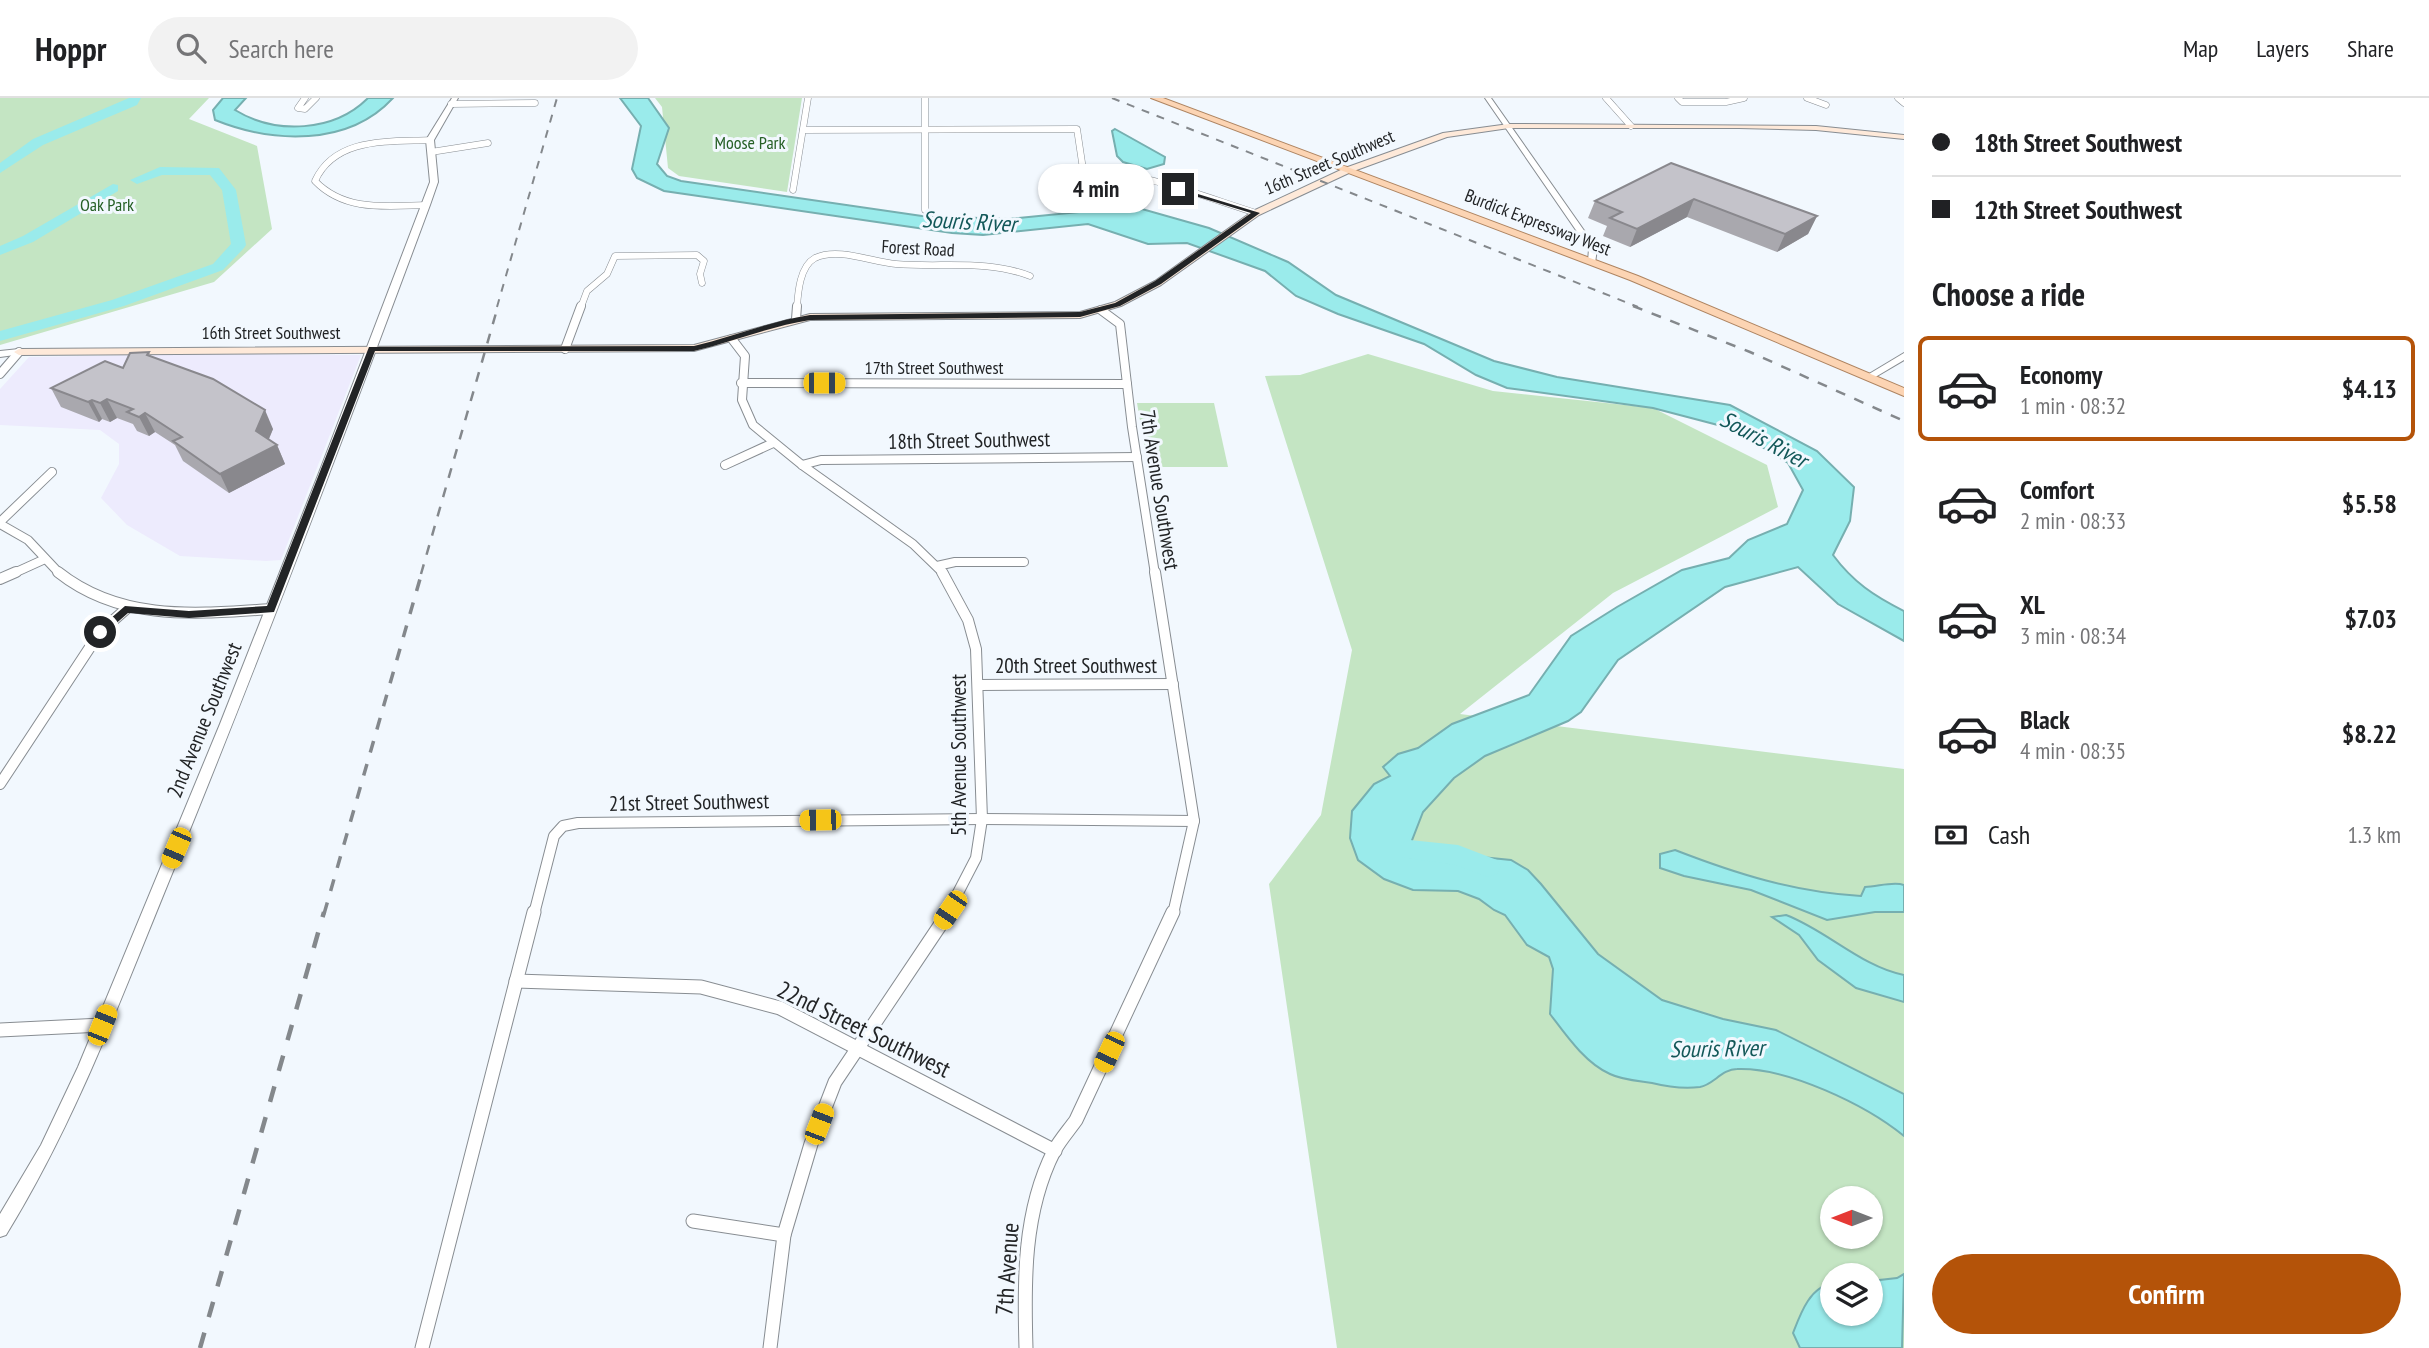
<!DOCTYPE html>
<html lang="en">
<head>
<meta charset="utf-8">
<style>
  :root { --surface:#fff; --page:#f2f2f2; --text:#202124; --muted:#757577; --line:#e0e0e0; --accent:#b45309 }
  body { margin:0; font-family:"PT Sans Narrow",sans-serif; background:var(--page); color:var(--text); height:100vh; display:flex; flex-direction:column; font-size:26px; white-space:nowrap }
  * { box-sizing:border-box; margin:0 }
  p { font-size:23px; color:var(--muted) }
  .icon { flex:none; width:38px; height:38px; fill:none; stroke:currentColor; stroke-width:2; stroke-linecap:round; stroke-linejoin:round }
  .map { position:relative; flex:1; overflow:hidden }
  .sheet { display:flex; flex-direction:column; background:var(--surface); width:525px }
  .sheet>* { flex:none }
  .top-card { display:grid; align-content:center; height:154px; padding:0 28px; background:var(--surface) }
  .needle { width:46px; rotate:270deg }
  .buttons { position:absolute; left:1820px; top:1088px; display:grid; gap:14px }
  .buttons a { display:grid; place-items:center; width:63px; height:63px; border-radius:50%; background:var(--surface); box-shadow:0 2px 5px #0004; font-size:35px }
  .end { position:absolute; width:32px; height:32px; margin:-16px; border:9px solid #222426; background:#fff; box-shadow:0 0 0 4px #fff }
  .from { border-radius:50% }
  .bubble { position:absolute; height:49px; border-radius:24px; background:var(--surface); box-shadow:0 2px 5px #0004; font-size:23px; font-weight:700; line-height:49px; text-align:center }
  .car { position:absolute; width:21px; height:42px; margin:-21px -10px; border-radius:9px; box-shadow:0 0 5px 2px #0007; background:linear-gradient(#f5c518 24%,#345 0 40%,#f5c518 0 76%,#345 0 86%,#f5c518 0) }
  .top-card b { display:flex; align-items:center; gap:24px; height:66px; font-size:26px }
  .top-card b+b { border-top:2px solid var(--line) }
  .top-card i { width:18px; height:18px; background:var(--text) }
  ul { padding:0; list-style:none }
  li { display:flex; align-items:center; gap:21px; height:105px; margin:0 14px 10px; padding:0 14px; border:4px solid transparent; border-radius:10px }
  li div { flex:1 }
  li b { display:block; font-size:26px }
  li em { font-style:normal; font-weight:700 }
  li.on { border-color:var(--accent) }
  li>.icon { width:63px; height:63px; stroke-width:1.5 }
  h2 { padding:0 28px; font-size:32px; line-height:84px }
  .pay { display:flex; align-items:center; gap:18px; height:77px; padding:0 28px; font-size:26px }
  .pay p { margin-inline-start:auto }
  .primary-button { display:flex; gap:14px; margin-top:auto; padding:14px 28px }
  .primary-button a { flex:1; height:80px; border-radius:42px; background:var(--accent); color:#fff; font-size:28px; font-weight:700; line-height:80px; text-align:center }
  header { display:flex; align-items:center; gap:42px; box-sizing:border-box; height:98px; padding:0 35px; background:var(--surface); border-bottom:2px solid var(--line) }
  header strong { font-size:33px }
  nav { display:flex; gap:38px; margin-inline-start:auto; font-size:24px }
  .search { width:490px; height:63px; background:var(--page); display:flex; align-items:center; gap:18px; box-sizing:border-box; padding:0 24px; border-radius:38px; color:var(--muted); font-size:26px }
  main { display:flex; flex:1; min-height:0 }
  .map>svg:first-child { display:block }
</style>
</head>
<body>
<header>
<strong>Hoppr</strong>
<div class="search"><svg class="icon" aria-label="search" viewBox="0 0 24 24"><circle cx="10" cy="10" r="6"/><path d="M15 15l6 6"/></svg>Search here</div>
<nav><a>Map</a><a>Layers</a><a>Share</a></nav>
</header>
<main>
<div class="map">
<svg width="1904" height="1250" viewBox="0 0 1904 1250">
  <rect width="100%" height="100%" fill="#f2f8fe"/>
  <polygon fill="#edebfd" points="199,256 361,257 281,462 266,463 180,458 127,427 101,400 119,366 119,346 100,332 0,327 0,291 29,259"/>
  <g fill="#c4e5c3" fill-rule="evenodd">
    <polygon points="0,0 209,0 189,21 257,48 272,131 214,184 0,247"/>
    <polygon points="655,0 802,0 787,94 679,78 668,70 662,9"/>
    <path d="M1368,256L1493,293L1653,310L1767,367L1778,409L1613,495L1460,616L1904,671V1250H1337L1269,786L1321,717L1352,552L1265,278L1300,277ZM1832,1101H1871V1139H1832ZM1832,1178H1871V1216H1832Z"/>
    <polygon points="1137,305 1214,305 1228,369 1148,369"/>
  </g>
  <g fill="#9aebeb" stroke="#76afb0" stroke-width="2">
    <path d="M223,0H246L235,12C276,37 334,34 368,0H393C348,49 272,45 215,22L213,12Z"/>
    <path d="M620,0H648L669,30L657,66L667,78L681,83L922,118L1009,121L1089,113L1142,111L1209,130L1288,164L1336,197L1494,263L1557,279L1730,307L1817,353L1854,389L1850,423L1833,457C1853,484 1874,498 1904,513V543L1838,506L1798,469L1725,489L1618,562L1581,614L1568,623L1485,658L1454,680L1423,714L1411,745L1441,755L1511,762L1528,772L1541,786L1598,856L1662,902L1723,921L1776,932L1904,996V1038C1866,1007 1787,969 1737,971C1722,971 1713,987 1700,989C1683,991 1668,989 1652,985C1639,983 1622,982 1610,976C1585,965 1566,937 1550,916L1553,871L1549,859L1527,847L1505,817L1494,812L1479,801L1458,793L1413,792L1384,781L1358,762L1350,740L1352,713L1374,686L1390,678L1383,669L1398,656L1418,650L1452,626L1529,597L1571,538L1617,509L1682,472L1729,460L1748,442L1787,426L1803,392L1788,365L1733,331L1653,310L1507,290L1476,277L1424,246L1338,216L1296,198L1265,173L1187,145L1148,146L1088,126L983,137L952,135L664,93L637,80L632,71L641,28Z"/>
    <polygon points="1115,31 1165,59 1164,66 1147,71 1123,64 1117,58 1112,33"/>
    <path d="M1675,752C1737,776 1794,794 1861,798L1865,789C1877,789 1893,783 1904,787V814H1875L1827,822L1751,792L1684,778L1660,770V756Z"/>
    <path d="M1786,817C1826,832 1862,869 1904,877V904L1856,890L1818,862L1799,837L1772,819Z"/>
    <path d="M1904,1176L1902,1250H1800L1793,1235C1800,1217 1810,1188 1832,1186V1216H1871V1183L1897,1180Z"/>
  </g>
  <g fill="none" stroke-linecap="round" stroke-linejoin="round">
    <g fill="#9aebeb" fill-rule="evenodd">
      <polygon points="129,0 141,0 137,7 43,47 0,75 0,65 33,41"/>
      <polygon points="160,69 219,70 236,92 246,147 244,150 223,172 124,208 0,243 0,233 112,202 213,166 231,146 222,92 210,77 162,77 137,86 130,82"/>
      <polygon points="113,86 118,87 118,93 33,144 0,157 0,148 23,138"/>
      <polygon points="1410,742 1458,747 1497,762 1501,769 1497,776 1488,779 1456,767 1401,759 1398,752 1401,745"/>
    </g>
    <defs>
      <g id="minor-far3">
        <polyline points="305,0 298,10 305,11 316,0"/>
        <polyline points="925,0 925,112"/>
        <polyline points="1606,0 1631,28"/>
        <polyline points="1678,0 1682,4 1726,4 1744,0"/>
        <polyline points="1807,0 1826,7"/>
        <polyline points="1898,0 1904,5"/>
        <polyline points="451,6 535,5"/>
        <polyline points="803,32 1077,31 1084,78"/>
        <polyline points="431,54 488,45"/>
        <path d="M1083,72C1143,74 1199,97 1256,115"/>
        <polyline points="793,92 808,0"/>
        <path d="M426,107C386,108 345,114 315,83C335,39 388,44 430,42"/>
        <polyline points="581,209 587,193 607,176 615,158 697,157 704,163 700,176 702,185"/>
        <path d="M797,209C798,194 800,168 815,160C838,149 872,164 896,166C941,170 986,161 1030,178"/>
      </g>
      <g id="minor-far2">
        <polyline points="1101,212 1120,226 1132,329 1155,476"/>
        <polyline points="796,221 797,208"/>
        <polyline points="732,241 745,258 742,302 753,327 802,367 913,446 944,476"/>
        <polyline points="565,251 581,208"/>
        <polyline points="0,276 19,254"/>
        <polyline points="741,285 1127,286"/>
        <polyline points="725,367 773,345"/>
        <polyline points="802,367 821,362 1137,359"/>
        <polyline points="0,424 52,374"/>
        <polyline points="0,426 28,442 60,476"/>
        <polyline points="937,468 955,464 1024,464"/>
        <polyline points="12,476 45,461"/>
      </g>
      <g id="minor-far1">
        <path d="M58,474C121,524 196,516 271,511"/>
        <polyline points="942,474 968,522 976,551 982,721 976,760 947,816"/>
        <polyline points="1155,474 1194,723 1173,816"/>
        <polyline points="0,481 16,474"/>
        <polyline points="979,587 1173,586"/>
        <polyline points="0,686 100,534 125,512"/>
        <polyline points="534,816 554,738 563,728 578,725 982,721 1194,723"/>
      </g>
      <g id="minor">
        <polyline points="516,883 701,889 780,910 1055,1053"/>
        <polyline points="0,932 102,927"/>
        <polyline points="693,1123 784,1137"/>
        <polyline points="422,1250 534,814"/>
        <polyline points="770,1250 784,1137 811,1046 835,984 949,814"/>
        <path d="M1026,1250C1024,1184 1023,1114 1054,1053C1060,1042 1069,1032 1076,1022L1173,814"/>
      </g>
      <g id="tertiary">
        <path d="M452,0H458L434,42L438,84L430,107C348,328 265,548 176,766C124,892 78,1020 6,1137L0,1139V1116L41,1047L78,969L220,626L322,367L430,84L426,42Z"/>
        <polygon points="1485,0 1491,0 1597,151 1595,165 1588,163 1589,151"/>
        <polygon points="19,251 22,252 22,256 0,259 0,253"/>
        <polygon points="1904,255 1904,262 1872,281 1869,282 1864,279"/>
      </g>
      <polygon id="secondary" points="1509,26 1816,28 1904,37 1904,41 1816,32 1739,30 1509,30 1447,39 1351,74 1259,117 1161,187 1121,208 1080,220 810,222 694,253 19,257 14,254 19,251 694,247 810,216 1080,214 1115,204 1155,183 1253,113 1345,70 1443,35"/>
      <polygon id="primary" points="1151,0 1163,0 1638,178 1904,290 1904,298 1630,182"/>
    </defs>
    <use href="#minor-far3" stroke="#888d92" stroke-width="7"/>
    <use href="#minor-far2" stroke="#888d92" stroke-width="10"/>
    <use href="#minor-far1" stroke="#888d92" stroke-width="12"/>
    <use href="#minor" stroke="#888d92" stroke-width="15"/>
    <use href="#tertiary" stroke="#888d92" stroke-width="2"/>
    <use href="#secondary" stroke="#888d92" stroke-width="2"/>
    <use href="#primary" stroke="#ae8461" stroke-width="2"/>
    <use href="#minor-far3" stroke="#fff" stroke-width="6"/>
    <use href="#minor-far2" stroke="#fff" stroke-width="8"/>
    <use href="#minor-far1" stroke="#fff" stroke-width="10"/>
    <use href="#minor" stroke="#fff" stroke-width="13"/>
    <use href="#tertiary" fill="#fff" fill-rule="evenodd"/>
    <use href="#secondary" fill="#fee9d9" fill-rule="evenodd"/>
    <use href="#primary" fill="#fcd4b3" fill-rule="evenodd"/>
    <g stroke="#84888c" stroke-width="2" stroke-dasharray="8 8" stroke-linecap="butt">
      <polyline points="1112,0 1638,209"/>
      <polyline points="497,209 557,0"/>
    </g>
    <g stroke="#84888c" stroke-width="2.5" stroke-dasharray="10 10" stroke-linecap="butt">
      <polyline points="1633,208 1750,254 1904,323"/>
      <polyline points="421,476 498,208"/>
    </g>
    <polyline stroke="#84888c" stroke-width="3.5" stroke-dasharray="12 12" stroke-linecap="butt" points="324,816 422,474"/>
    <polyline stroke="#84888c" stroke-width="4.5" stroke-dasharray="16 16" stroke-linecap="butt" points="200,1250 324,814"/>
  </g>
  <g fill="#a9a8ae">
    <polygon points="1671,65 1817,118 1808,136 1777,154 1687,119 1630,149 1603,138 1607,128 1588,120 1595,103"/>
    <polygon points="149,254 151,258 273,331 269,341 277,347 285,366 229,395 183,363 175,347 155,334 149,338 137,333 133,326 117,320 110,324 102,321 99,324 61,309 51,290 123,270"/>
  </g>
  <g fill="#89888d">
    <polygon points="1694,101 1687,119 1630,149 1637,131"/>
    <polygon points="1817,118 1808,136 1777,154 1785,136"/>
    <polygon points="107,301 117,320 110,324 100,305"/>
    <polygon points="92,302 102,321 99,324 88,304"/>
    <polygon points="265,312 273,331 264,352 256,333"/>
    <polygon points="145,315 155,334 149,338 139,319"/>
    <polygon points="277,347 285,366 229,395 220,376"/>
  </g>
  <g fill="#c4c3ca" stroke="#89888d" stroke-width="2">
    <polygon points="1671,65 1817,118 1785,136 1694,101 1637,131 1610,120 1622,114 1595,103"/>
    <polygon points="149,254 147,257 213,281 265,312 256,333 277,347 220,376 173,343 182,339 145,315 139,319 127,314 133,311 107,301 100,305 92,302 88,304 51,290 105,263 123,270 130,255"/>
  </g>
  <path fill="#222426" d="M1175,89L1260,115L1161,186L1120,208L1080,219L810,222C771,228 733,244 694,253H375L274,514L189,520L128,515L104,536L95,534L125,508L189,513L267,508L369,249L694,248C733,239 771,223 810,217L1080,214L1115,205L1155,183L1251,115L1175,92Z"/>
  <g text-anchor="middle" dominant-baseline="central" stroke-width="6" stroke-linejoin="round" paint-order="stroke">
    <g font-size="18" fill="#266026" stroke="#f2f8fe">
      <text x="750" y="44">Moose Park</text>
      <text x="107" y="106">Oak Park</text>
    </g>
    <g font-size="18" fill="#222426" stroke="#f2f8fe">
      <text transform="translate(1329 64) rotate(-23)">16th Street Southwest</text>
      <text transform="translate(1538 124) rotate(21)">Burdick Expressway West</text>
      <text transform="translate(918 150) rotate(3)">Forest Road</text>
      <text x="271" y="234">16th Street Southwest</text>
      <text x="934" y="269">17th Street Southwest</text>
    </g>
    <g font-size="21" fill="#222426" stroke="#f2f8fe">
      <text transform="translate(969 342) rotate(-1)">18th Street Southwest</text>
      <text transform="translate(1160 392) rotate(81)">7th Avenue Southwest</text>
      <text x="1076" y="567">20th Street Southwest</text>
      <text transform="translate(204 622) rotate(-68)">2nd Avenue Southwest</text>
      <text transform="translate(958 657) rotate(-90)">5th Avenue Southwest</text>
      <text transform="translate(689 704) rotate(-1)">21st Street Southwest</text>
    </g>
    <g font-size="23" font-style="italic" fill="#135859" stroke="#f2f8fe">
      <text transform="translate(969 123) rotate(3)">Souris River</text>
      <text transform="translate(1764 341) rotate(28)">Souris River</text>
      <text transform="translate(1717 950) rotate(-1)">Souris River</text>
    </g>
    <g font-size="24" fill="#222426" stroke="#f2f8fe">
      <text transform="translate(864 931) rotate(26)">22nd Street Southwest</text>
      <text transform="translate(1007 1171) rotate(-86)">7th Avenue</text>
    </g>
  </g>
</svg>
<div class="buttons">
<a><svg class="needle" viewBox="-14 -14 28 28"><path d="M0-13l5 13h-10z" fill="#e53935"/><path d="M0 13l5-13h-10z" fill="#757577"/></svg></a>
<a><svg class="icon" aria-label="layers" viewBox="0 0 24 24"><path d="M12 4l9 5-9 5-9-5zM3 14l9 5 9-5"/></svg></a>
</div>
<i class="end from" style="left:100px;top:534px"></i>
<i class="end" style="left:1178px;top:91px"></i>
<div class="bubble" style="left:1038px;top:66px;width:116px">4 min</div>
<i class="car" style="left:824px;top:285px;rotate:90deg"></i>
<i class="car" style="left:820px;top:722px;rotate:269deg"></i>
<i class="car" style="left:176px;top:750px;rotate:203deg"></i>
<i class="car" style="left:950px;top:812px;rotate:214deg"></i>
<i class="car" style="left:102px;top:927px;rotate:22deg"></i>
<i class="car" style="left:1109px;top:954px;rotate:205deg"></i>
<i class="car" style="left:819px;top:1026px;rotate:21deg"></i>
</div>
<section class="sheet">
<div class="top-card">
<b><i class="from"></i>18th Street Southwest</b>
<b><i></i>12th Street Southwest</b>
</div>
<h2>Choose a ride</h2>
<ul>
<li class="on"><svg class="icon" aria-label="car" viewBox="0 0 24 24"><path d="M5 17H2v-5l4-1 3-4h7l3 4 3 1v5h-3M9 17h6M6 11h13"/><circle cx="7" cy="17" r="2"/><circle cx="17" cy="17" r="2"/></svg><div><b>Economy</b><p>1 min · 08:32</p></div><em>$4.13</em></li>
<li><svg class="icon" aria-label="car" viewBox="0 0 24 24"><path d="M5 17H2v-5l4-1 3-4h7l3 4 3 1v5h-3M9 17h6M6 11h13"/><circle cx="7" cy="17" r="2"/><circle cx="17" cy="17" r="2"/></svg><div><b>Comfort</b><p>2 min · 08:33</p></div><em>$5.58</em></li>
<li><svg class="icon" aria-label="car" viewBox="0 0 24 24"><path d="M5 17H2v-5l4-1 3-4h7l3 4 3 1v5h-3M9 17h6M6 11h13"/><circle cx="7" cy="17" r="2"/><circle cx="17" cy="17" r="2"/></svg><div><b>XL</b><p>3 min · 08:34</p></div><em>$7.03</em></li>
<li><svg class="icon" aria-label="car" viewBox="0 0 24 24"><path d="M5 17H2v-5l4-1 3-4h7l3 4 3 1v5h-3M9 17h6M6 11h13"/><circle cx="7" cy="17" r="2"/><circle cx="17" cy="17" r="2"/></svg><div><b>Black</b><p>4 min · 08:35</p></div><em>$8.22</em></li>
</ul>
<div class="pay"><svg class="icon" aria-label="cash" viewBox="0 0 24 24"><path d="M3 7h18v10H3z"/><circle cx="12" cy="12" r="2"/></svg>Cash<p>1.3 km</p></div>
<div class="primary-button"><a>Confirm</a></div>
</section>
</main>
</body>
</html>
